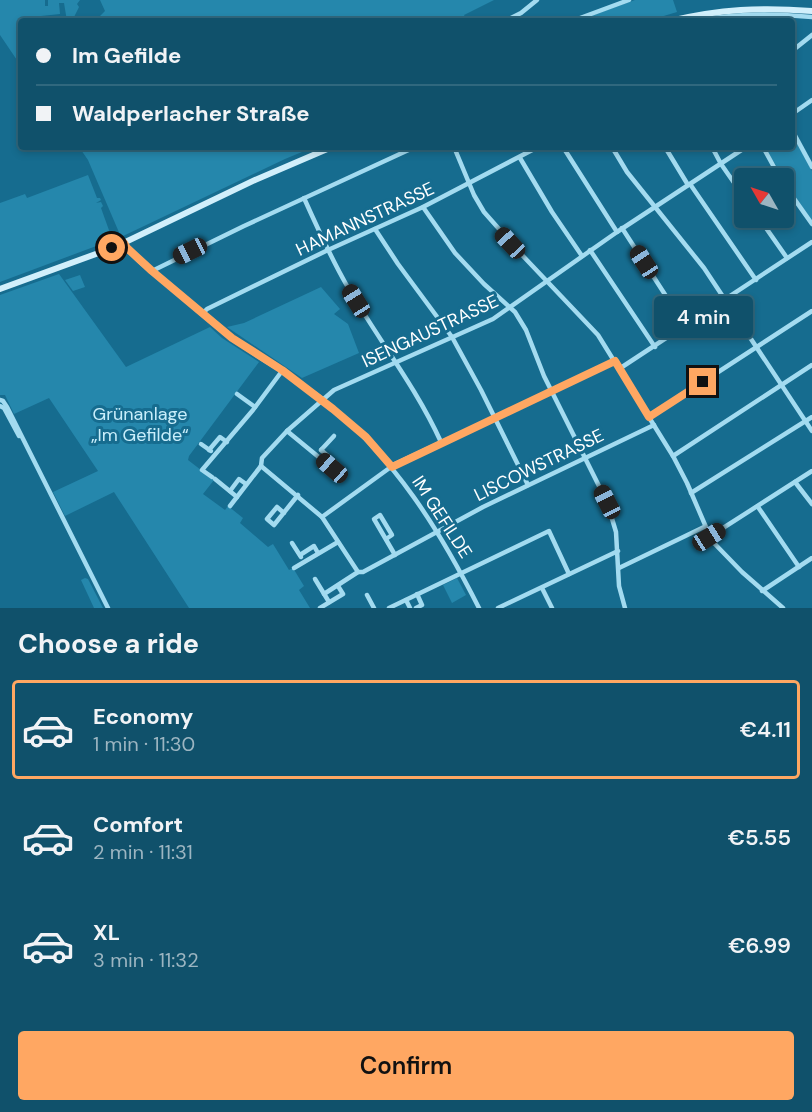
<!DOCTYPE html>
<html lang="en">
<head>
<meta charset="utf-8">
<style>
  :root { --surface:#10516b; --page:#195771; --text:#f1f3f6; --muted:#9cb5c1; --line:#30687e; --accent:#ffa762 }
  body { margin:0; font-family:"DM Sans",sans-serif; background:var(--page); color:var(--text); height:100vh; display:flex; flex-direction:column; font-size:22px; white-space:nowrap }
  * { box-sizing:border-box; margin:0 }
  p { font-size:20px; color:var(--muted) }
  .icon { flex:none; width:33px; height:33px; fill:none; stroke:currentColor; stroke-width:2; stroke-linecap:round; stroke-linejoin:round }
  .map { position:relative; height:608px; overflow:hidden }
  .sheet { display:flex; flex-direction:column; background:var(--surface); flex:1 }
  .sheet>* { flex:none }
  .top-card { position:absolute; left:18px; top:18px; width:777px; height:132px; border-radius:6px; box-shadow:0 3px 9px #0003,0 0 0 2px var(--line); display:grid; align-content:center; height:132px; padding:0 18px; background:var(--surface) }
  .needle { width:39px; rotate:309deg }
  .tools { position:absolute; left:734px; top:168px; display:grid; gap:12px }
  .tools a { display:grid; place-items:center; width:60px; height:60px; border-radius:6px; background:var(--surface); box-shadow:0 3px 9px #0003,0 0 0 2px var(--line); font-size:30px }
  .end { position:absolute; width:27px; height:27px; margin:-14px; border:8px solid #ffa762; background:#111; box-shadow:0 0 0 3px #111 }
  .from { border-radius:50% }
  .bubble { position:absolute; height:42px; border-radius:6px; background:var(--surface); box-shadow:0 3px 9px #0003,0 0 0 2px var(--line); font-size:20px; font-weight:600; line-height:42px; text-align:center }
  .car { position:absolute; width:18px; height:36px; margin:-18px -9px; border-radius:8px; box-shadow:0 0 4px 2px #0007; background:linear-gradient(#222 24%,#8ab4d8 0 40%,#222 0 76%,#8ab4d8 0 86%,#222 0) }
  .top-card b { display:flex; align-items:center; gap:21px; height:57px; font-size:22px }
  .top-card b+b { border-top:2px solid var(--line) }
  .top-card i { width:15px; height:15px; background:var(--text) }
  ul { padding:0; list-style:none }
  li { display:flex; align-items:center; gap:18px; height:99px; margin:0 12px 9px; padding:0 6px; border:3px solid transparent; border-radius:6px }
  li div { flex:1 }
  li b { display:block; font-size:22px }
  li em { font-style:normal; font-weight:600 }
  li.on { border-color:var(--accent) }
  li>.icon { width:54px; height:54px; stroke-width:1.5 }
  h2 { padding:0 18px; font-size:27px; line-height:72px }
  .action { display:flex; gap:12px; margin-top:auto; padding:12px 18px }
  .action a { flex:1; height:69px; border-radius:6px; background:var(--accent); color:#111; font-size:24px; font-weight:600; line-height:69px; text-align:center }
  .map>svg:first-child { display:block }
</style>
</head>
<body>
<div class="map">
<svg width="812" height="608" viewBox="0 0 812 608">
  <rect width="100%" height="100%" fill="#166c8f"/>
  <g fill="#2587ac">
    <polygon points="0,0 45,0 45,6 48,6 48,0 80,0 77,4 79,7 72,21 67,21 64,3 59,3 60,14 41,16 42,21 21,21 21,66 0,35"/>
    <polygon points="100,0 494,0 464,15 467,21 101,21 99,17 105,11"/>
    <polygon points="635,0 673,0 677,12 647,21 577,21"/>
    <polygon points="792,134 812,171 812,220 794,196 765,147 792,147"/>
    <polygon points="79,147 314,147 285,159 121,237 88,160"/>
    <polygon points="88,175 97,198 100,198 101,200 96,203 101,202 103,206 101,208 110,233 113,233 115,239 0,282 0,203 25,194 27,198"/>
    <polygon points="59,274 126,367 210,327 222,338 259,362 189,456 188,460 214,480 203,494 225,510 228,506 243,518 240,523 268,547 273,544 289,570 293,568 304,586 299,590 310,608 189,608 114,492 65,516 53,492 98,471 49,398 14,414 5,395 0,395 0,295"/>
    <polygon points="80,275 85,287 73,291 65,280"/>
    <polygon points="321,287 340,309 334,314 348,324 359,353 302,378 227,327 244,323"/>
    <polygon points="85,578 88,579 103,608 94,608 81,580"/>
    <polygon points="457,578 466,595 452,603 443,585"/>
  </g>
  <g fill="none" stroke-linecap="round" stroke-linejoin="round">
    <g stroke="#a3dbf0" stroke-width="4.5">
      <polyline points="505,21 521,13 537,0"/>
      <polyline points="572,21 629,0"/>
      <path d="M696,21C735,13 773,13 812,17"/>
      <polyline points="792,51 812,35"/>
      <polyline points="792,114 812,100"/>
      <polyline points="792,130 812,167"/>
      <polyline points="454,147 474,195 484,212 522,255 598,335 673,456 687,483 712,541 742,572 783,608"/>
      <polyline points="563,147 617,232"/>
      <polyline points="612,147 627,172 704,268 812,431"/>
      <polyline points="665,147 688,185"/>
      <polyline points="712,147 721,164 744,197"/>
      <polyline points="763,147 780,178"/>
      <polyline points="520,158 552,212 582,256"/>
      <polyline points="783,183 812,224"/>
      <polyline points="690,184 756,280"/>
      <path d="M304,198C317,227 330,256 346,284C377,338 415,385 441,442"/>
      <polyline points="423,207 455,253 484,284 515,312 526,330 544,376 607,502 616,532 619,586 625,608"/>
      <polyline points="759,218 787,258"/>
      <polyline points="622,228 686,327"/>
      <polyline points="375,229 398,264 452,337 481,390 528,485"/>
      <path d="M124,243C131,257 150,270 163,280C188,302 213,325 240,344C268,364 299,380 326,402C396,460 439,529 479,608"/>
      <polyline points="590,250 655,347"/>
      <polyline points="152,271 244,226 415,147"/>
      <polyline points="202,314 207,309 328,250 423,207 538,147"/>
      <polyline points="619,369 812,242"/>
      <polyline points="237,394 255,407"/>
      <polyline points="0,400 3,401 7,407 108,608"/>
      <polyline points="0,406 4,408 19,436"/>
      <polyline points="649,417 812,311"/>
      <polyline points="287,431 332,468 336,463 321,450"/>
      <polyline points="201,444 211,451"/>
      <polyline points="209,450 220,437 227,442"/>
      <polyline points="321,450 334,436"/>
      <polyline points="673,456 812,365"/>
      <polyline points="261,466 322,517 358,572"/>
      <polyline points="212,477 202,470 253,410 282,371"/>
      <polyline points="215,479 237,497"/>
      <polyline points="795,482 812,504"/>
      <polyline points="230,491 239,479 246,484"/>
      <polyline points="691,493 812,417"/>
      <polyline points="230,506 261,466 262,458 287,431 334,390 493,319 617,232 746,147"/>
      <polyline points="758,507 799,567"/>
      <polyline points="284,513 277,507 267,519 274,525 298,495"/>
      <polyline points="322,517 395,464 615,361"/>
      <polyline points="709,537 812,471"/>
      <polyline points="386,539 392,535 380,515 374,519 395,555"/>
      <polyline points="292,543 301,557"/>
      <polyline points="300,555 314,546 318,553"/>
      <polyline points="294,568 338,542"/>
      <polyline points="619,568 704,527"/>
      <polyline points="315,579 329,602"/>
      <polyline points="542,588 552,608"/>
      <polyline points="762,591 812,558"/>
      <polyline points="324,594 358,572 363,572 483,507 654,425"/>
      <polyline points="367,595 374,608"/>
      <polyline points="406,600 410,608"/>
      <polyline points="320,608 343,594 338,586"/>
      <polyline points="389,608 549,531 569,574"/>
      <polyline points="416,608 422,605 417,594"/>
      <polyline points="498,608 618,551"/>
    </g>
    <g stroke="#d1effb" stroke-width="6">
      <path d="M670,21C720,9 761,7 812,11"/>
      <polyline points="0,289 115,247 255,180 332,147"/>
    </g>
  </g>
  <g fill="none" stroke-linecap="round" stroke-linejoin="round">
    <polyline stroke="#ffa762" stroke-width="8" points="112,248 124,243 127,248 152,271 232,338 282,370 333,409 366,437 392,467 615,361 649,417 703,382"/>
  </g>
  <g text-anchor="middle" dominant-baseline="central" stroke-width="6" stroke-linejoin="round" paint-order="stroke">
    <g font-size="18" fill="#fff" stroke="#166c8f">
      <text transform="translate(365 219) rotate(-25)">HAMANNSTRASSE</text>
      <text transform="translate(430 331) rotate(-25)">ISENGAUSTRASSE</text>
      <text transform="translate(539 465) rotate(-26)">LISCOWSTRASSE</text>
      <text transform="translate(442 517) rotate(57)">IM GEFILDE</text>
    </g>
    <g font-size="18" fill="#c9eefb" stroke="#166c8f">
      <text x="140" y="414">Grünanlage<tspan x="140" dy="21">„Im Gefilde“</tspan></text>
    </g>
  </g>
</svg>
<div class="tools">
<a><svg class="needle" viewBox="-14 -14 28 28"><path d="M0-13l5 13h-10z" fill="#e53935"/><path d="M0 13l5-13h-10z" fill="#9cb5c1"/></svg></a>
</div>
<i class="end from" style="left:112px;top:248px"></i>
<i class="end" style="left:703px;top:382px"></i>
<div class="bubble" style="left:654px;top:296px;width:99px">4 min</div>
<i class="car" style="left:510px;top:243px;rotate:317deg"></i>
<i class="car" style="left:190px;top:251px;rotate:244deg"></i>
<i class="car" style="left:644px;top:262px;rotate:327deg"></i>
<i class="car" style="left:356px;top:301px;rotate:328deg"></i>
<i class="car" style="left:332px;top:468px;rotate:311deg"></i>
<i class="car" style="left:607px;top:502px;rotate:333deg"></i>
<i class="car" style="left:709px;top:537px;rotate:58deg"></i>
<div class="top-card">
<b><i class="from"></i>Im Gefilde</b>
<b><i></i>Waldperlacher Straße</b>
</div>
</div>
<section class="sheet">
<h2>Choose a ride</h2>
<ul>
<li class="on"><svg class="icon" aria-label="car" viewBox="0 0 24 24"><path d="M5 17H2v-5l4-1 3-4h7l3 4 3 1v5h-3M9 17h6M6 11h13"/><circle cx="7" cy="17" r="2"/><circle cx="17" cy="17" r="2"/></svg><div><b>Economy</b><p>1 min · 11:30</p></div><em>€4.11</em></li>
<li><svg class="icon" aria-label="car" viewBox="0 0 24 24"><path d="M5 17H2v-5l4-1 3-4h7l3 4 3 1v5h-3M9 17h6M6 11h13"/><circle cx="7" cy="17" r="2"/><circle cx="17" cy="17" r="2"/></svg><div><b>Comfort</b><p>2 min · 11:31</p></div><em>€5.55</em></li>
<li><svg class="icon" aria-label="car" viewBox="0 0 24 24"><path d="M5 17H2v-5l4-1 3-4h7l3 4 3 1v5h-3M9 17h6M6 11h13"/><circle cx="7" cy="17" r="2"/><circle cx="17" cy="17" r="2"/></svg><div><b>XL</b><p>3 min · 11:32</p></div><em>€6.99</em></li>
</ul>
<div class="action"><a>Confirm</a></div>
</section>
</body>
</html>
